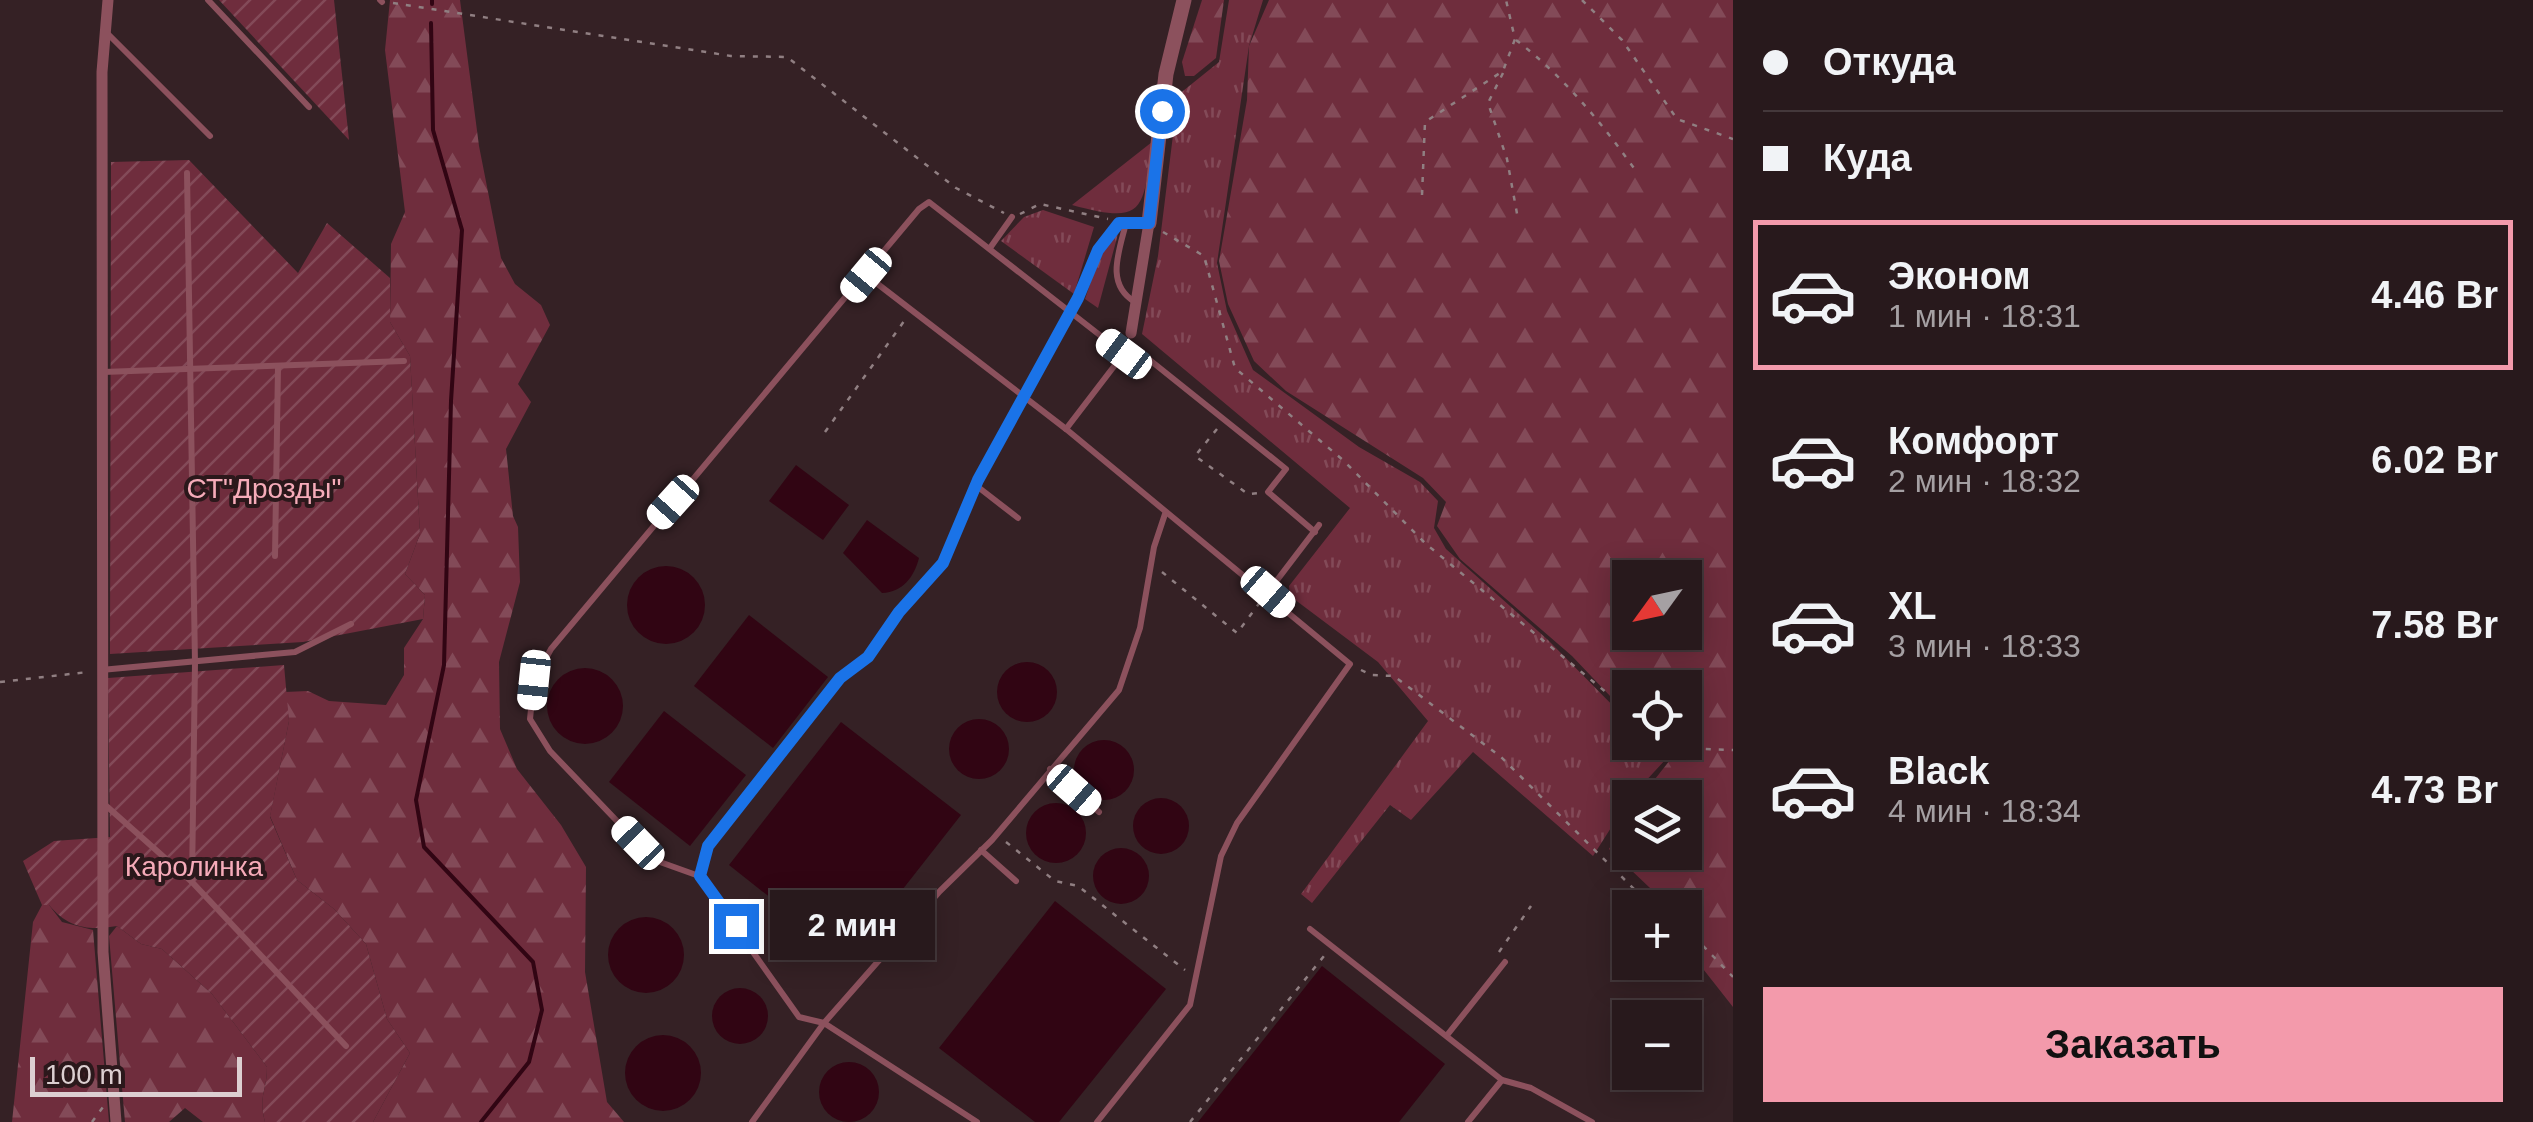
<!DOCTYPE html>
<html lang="ru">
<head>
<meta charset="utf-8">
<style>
  :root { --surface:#28191c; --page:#342629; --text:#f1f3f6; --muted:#a5a0a3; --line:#44383b; --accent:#f39aab }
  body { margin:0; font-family:Helvetica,sans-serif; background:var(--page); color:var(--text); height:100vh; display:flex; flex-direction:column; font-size:38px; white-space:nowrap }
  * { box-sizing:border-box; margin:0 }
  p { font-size:32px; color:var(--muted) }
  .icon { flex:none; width:55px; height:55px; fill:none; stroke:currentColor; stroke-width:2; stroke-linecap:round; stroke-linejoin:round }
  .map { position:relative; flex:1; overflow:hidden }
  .details { display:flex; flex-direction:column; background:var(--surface); width:800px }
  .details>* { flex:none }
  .top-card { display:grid; align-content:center; height:220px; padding:0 30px; background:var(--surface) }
  .needle { width:65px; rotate:237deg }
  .buttons { position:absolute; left:1612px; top:560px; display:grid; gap:20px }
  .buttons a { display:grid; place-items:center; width:90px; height:90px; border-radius:0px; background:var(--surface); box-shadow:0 5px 25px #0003,0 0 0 2px var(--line); font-size:50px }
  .scale { position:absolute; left:30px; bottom:25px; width:212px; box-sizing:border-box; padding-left:10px; border:5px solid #dccfd1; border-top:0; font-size:28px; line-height:35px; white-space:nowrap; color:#dccfd1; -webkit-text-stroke:8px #2b181b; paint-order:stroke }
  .end { position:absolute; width:45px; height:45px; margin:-22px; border:12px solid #1a73e8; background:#fff; box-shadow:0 0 0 5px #fff }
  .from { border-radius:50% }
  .bubble { position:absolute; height:70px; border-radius:0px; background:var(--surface); box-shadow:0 5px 25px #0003,0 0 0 2px var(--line); font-size:32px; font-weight:800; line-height:70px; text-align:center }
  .car { position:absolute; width:30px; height:60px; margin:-30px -15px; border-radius:12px; box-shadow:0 0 8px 2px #0007; background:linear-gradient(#fff 24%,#345 0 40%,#fff 0 76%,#345 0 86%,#fff 0) }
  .top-card b { display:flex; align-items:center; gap:35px; height:95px; font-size:38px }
  .top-card b+b { border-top:2px solid var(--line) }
  .top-card i { width:25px; height:25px; background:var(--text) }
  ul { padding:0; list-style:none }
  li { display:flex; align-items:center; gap:30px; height:150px; margin:0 20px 15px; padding:0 10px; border:5px solid transparent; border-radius:0px }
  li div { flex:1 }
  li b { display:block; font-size:38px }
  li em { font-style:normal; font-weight:800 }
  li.active { border-color:var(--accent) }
  li>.icon { width:90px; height:90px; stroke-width:1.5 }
  .primary-button { display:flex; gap:20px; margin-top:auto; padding:20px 30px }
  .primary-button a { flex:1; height:115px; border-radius:0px; background:var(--accent); color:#111; font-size:40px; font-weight:800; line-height:115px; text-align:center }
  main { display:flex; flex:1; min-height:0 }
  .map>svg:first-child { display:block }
</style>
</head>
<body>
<main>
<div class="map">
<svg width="1733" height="1122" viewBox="0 0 1733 1122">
  <defs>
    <pattern id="grass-tufts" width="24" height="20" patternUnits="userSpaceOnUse" patternTransform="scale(2.5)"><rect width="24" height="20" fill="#6f2d3d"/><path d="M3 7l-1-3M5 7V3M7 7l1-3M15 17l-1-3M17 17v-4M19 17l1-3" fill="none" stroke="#834a58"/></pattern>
    <pattern id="forest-firs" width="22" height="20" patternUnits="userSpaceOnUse" patternTransform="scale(2.5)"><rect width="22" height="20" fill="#6f2d3d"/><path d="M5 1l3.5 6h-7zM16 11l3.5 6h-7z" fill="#834a58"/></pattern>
    <pattern id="garden-furrows" width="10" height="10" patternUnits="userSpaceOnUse" patternTransform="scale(2.5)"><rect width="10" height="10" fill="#6f2d3d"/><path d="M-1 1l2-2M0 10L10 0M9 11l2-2" fill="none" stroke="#834a58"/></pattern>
  </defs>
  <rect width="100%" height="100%" fill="#352125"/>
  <g fill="url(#grass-tufts)">
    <polygon points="1229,0 1263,0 1249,46 1217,263 1227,311 1253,370 1359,447 1420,482 1438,501 1434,528 1446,549 1548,640 1630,723 1630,742 1649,743 1666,759 1630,798 1593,856 1473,752 1411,820 1390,805 1312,903 1301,894 1428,721 1378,662 1290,596 1289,586 1350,508 1142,334 1158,256 1178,95 1219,62"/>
    <path d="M1152,142C1143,211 1145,225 1072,205Z"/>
    <polygon points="1043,210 1094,227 1074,294 1001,241 1024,217"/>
    <polygon points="1118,234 1098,308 1085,299 1101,252"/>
  </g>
  <g fill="url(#forest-firs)" fill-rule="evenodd">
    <polygon points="390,0 460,0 479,146 501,258 515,284 541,305 550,325 518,384 531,402 506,449 513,516 518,527 520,582 499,662 500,729 517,769 561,825 586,867 585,972 607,1102 624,1122 373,1122 410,1053 387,1019 366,944 334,909 297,880 270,816 289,721 285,692 308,691 329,701 386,705 404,675 404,648 423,619 425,595 405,574 420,534 410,356 390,322 391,244 405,212 385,50"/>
    <polygon points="1202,0 1224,0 1216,58 1194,76 1185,76 1182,62"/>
    <path d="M1269,0H1733V1007L1685,946V908L1670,907L1609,849L1630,812V852H1685V798L1641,797L1670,760L1654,743L1685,742V688H1630V717L1572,656L1460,559L1437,526L1446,502L1423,478L1286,391L1254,361L1228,304L1219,261L1247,100L1249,46ZM1630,578H1685V632H1630Z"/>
    <polygon points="42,905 49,905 62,922 93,930 109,1122 12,1122 33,922"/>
    <path d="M117,926L141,944L162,949L212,994L267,1067C267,1092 258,1095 265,1122H203L185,1108L169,1122H125L109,936Z"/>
  </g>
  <g fill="url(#garden-furrows)">
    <polygon points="219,0 334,0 349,140"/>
    <polygon points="189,160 298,273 327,223 390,278 390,322 410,356 420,534 405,574 425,595 423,619 303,642 110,654 111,162"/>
    <path d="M284,665L289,721L270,817L297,880L334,909L366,944L387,1019L410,1053L373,1122H265C258,1095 267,1092 267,1067L212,994L162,949L141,944L117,926C89,931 68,928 49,905H42L23,861L54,841L110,837L108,678Z"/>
  </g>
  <g fill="#310513">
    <polygon points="796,465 849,505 823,540 769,501"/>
    <path d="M867,520L919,558C914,577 903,592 882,593L843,553Z"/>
    <circle cx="666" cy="605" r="39"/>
    <polygon points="749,615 828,677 773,748 694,686"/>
    <circle cx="1027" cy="692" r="30"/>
    <circle cx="585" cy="706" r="38"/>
    <polygon points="664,711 746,775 690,846 609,782"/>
    <circle cx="979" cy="749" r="30"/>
    <polygon points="841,722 961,815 848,959 729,865"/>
    <circle cx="1104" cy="770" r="30"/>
    <circle cx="1161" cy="826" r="28"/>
    <circle cx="1056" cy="833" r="30"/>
    <circle cx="1121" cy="876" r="28"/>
    <polygon points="1055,901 1166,989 1059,1122 1035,1122 939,1048"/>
    <circle cx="646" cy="955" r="38"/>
    <polygon points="1322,966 1445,1064 1399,1122 1198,1122"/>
    <circle cx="740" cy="1016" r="28"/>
    <circle cx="663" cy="1073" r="38"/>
    <circle cx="849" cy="1092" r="30"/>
  </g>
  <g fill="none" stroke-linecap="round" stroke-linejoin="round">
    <g stroke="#310513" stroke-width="4">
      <polyline points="432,4 432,0"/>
      <polyline points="431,23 433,130 462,230 451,401 444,665 416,800 424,847 533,962 542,1010 529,1062 481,1122"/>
    </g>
    <g stroke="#907f82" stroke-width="2.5" stroke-dasharray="5 8" stroke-linecap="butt">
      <polyline points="1582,0 1622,40 1677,119 1733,139"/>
      <polyline points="393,3 731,56 787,57 956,188 1004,213"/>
      <path d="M1516,40C1564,77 1601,122 1636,171"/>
      <polyline points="1503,73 1488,103 1507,159 1518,219"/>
      <polyline points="1422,195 1425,122 1503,71 1515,39 1506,0"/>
      <polyline points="1020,214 1040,204 1108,219"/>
      <polyline points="1163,232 1204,256 1235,368 1344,461 1426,544 1630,712"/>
      <polyline points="1217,429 1195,456 1248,494 1259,493"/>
      <polyline points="825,432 907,317"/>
      <polyline points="1162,572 1237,633 1261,601"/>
      <polyline points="1361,670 1371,675 1394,676 1501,757 1636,891 1661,908"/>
      <polyline points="0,682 88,672"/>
      <polyline points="1669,742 1676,748 1733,750"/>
      <polyline points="1006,842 1055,881 1078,886 1185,970"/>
      <polyline points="1685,927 1733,977"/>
      <polyline points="1499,952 1531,906"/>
      <polyline points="92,1122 103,1107"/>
      <polyline points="1190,1122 1324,956"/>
    </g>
    <g stroke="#8c515d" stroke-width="6">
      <polyline points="208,0 309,107"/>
      <polyline points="380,0 382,2"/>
      <polyline points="106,32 210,136"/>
      <polyline points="187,173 195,663 192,882"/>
      <path d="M1126,223C1119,252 1105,284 1135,302"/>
      <polyline points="990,248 1012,217"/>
      <polyline points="866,275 1066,429 1350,664 1237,823 1221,856 1190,1005 1097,1122"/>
      <polyline points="1131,345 1286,469 1268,492 1315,532"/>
      <polyline points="103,372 404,361"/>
      <polyline points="1066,429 1125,352"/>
      <polyline points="1018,518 978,487 978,479 1079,299 1098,250 1119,223 1146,223"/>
      <polyline points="275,556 278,367"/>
      <polyline points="1268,592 1319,525"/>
      <polyline points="101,670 295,652 351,624"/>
      <polyline points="1050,769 1099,812"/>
      <polyline points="103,803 192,882 346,1046"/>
      <polyline points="981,850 1016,881"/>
      <polyline points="699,876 708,846 840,679 867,657 899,612 943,563 978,487"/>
      <polyline points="1310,929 1502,1080 1531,1088 1592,1122"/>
      <polyline points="1448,1034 1505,962"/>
      <polyline points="752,1122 824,1023 940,891 992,840 1119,690 1140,628 1154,547 1165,514"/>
      <polyline points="977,1122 824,1023 799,1017 699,876 660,862 638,843 550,751 530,719 534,680 551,649 919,209 929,202 1124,354"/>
      <polyline points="1468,1122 1502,1080"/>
    </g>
    <g stroke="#8c515d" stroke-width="11">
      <polyline points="108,0 102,72 103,952 116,1122"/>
      <polyline points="1131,333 1149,223"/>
    </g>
    <polyline stroke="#8c515d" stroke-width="15" points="1149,223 1166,74 1184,0"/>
  </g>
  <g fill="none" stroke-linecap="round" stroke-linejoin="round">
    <polyline stroke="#1a73e8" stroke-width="12" points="736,926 700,876 708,846 840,678 868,657 899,612 943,563 978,480 1078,298 1098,250 1119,223 1149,223 1162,111"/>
  </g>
  <g text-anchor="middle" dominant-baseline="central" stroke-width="8" stroke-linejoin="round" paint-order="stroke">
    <g font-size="28" fill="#f6abb9" stroke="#2b181b">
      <text x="264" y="488">СТ"Дрозды"</text>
      <text x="194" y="866">Каролинка</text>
    </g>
  </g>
</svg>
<div class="buttons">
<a><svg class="needle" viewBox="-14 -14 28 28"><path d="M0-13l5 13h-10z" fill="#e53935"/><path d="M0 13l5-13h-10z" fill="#a5a0a3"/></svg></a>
<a><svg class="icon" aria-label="locate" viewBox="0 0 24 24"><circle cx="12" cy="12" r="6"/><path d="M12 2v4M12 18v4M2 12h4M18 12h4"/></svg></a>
<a><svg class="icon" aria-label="layers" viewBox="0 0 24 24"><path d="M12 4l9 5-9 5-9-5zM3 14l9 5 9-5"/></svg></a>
<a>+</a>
<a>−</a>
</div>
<div class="scale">100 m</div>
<i class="end from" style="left:1162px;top:111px"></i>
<i class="end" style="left:736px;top:926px"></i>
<div class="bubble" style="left:770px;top:890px;width:165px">2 мин</div>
<i class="car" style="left:866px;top:275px;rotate:220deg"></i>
<i class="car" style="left:1124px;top:354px;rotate:307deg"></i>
<i class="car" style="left:673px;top:502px;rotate:222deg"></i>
<i class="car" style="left:1268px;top:592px;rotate:131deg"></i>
<i class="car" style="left:534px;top:680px;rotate:186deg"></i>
<i class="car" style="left:1074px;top:790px;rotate:131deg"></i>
<i class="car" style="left:638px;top:843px;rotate:316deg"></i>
</div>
<section class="details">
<div class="top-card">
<b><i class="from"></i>Откуда</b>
<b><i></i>Куда</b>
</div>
<ul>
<li class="active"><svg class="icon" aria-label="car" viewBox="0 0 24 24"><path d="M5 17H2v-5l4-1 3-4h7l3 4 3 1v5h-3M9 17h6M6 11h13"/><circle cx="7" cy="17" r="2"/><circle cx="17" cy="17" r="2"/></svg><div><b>Эконом</b><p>1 мин · 18:31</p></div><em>4.46 Br</em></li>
<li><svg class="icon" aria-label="car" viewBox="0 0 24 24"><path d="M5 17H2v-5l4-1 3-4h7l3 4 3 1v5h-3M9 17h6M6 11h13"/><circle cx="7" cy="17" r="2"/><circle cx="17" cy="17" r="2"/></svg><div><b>Комфорт</b><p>2 мин · 18:32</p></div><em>6.02 Br</em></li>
<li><svg class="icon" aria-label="car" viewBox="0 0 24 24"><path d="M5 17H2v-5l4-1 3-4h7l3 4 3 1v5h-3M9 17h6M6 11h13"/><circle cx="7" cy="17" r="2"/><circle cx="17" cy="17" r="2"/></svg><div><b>XL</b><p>3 мин · 18:33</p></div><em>7.58 Br</em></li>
<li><svg class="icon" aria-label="car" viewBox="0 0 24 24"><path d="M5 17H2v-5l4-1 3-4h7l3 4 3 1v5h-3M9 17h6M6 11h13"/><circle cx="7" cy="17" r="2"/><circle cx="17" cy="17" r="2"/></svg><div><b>Black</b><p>4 мин · 18:34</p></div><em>4.73 Br</em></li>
</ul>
<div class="primary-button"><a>Заказать</a></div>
</section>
</main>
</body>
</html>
